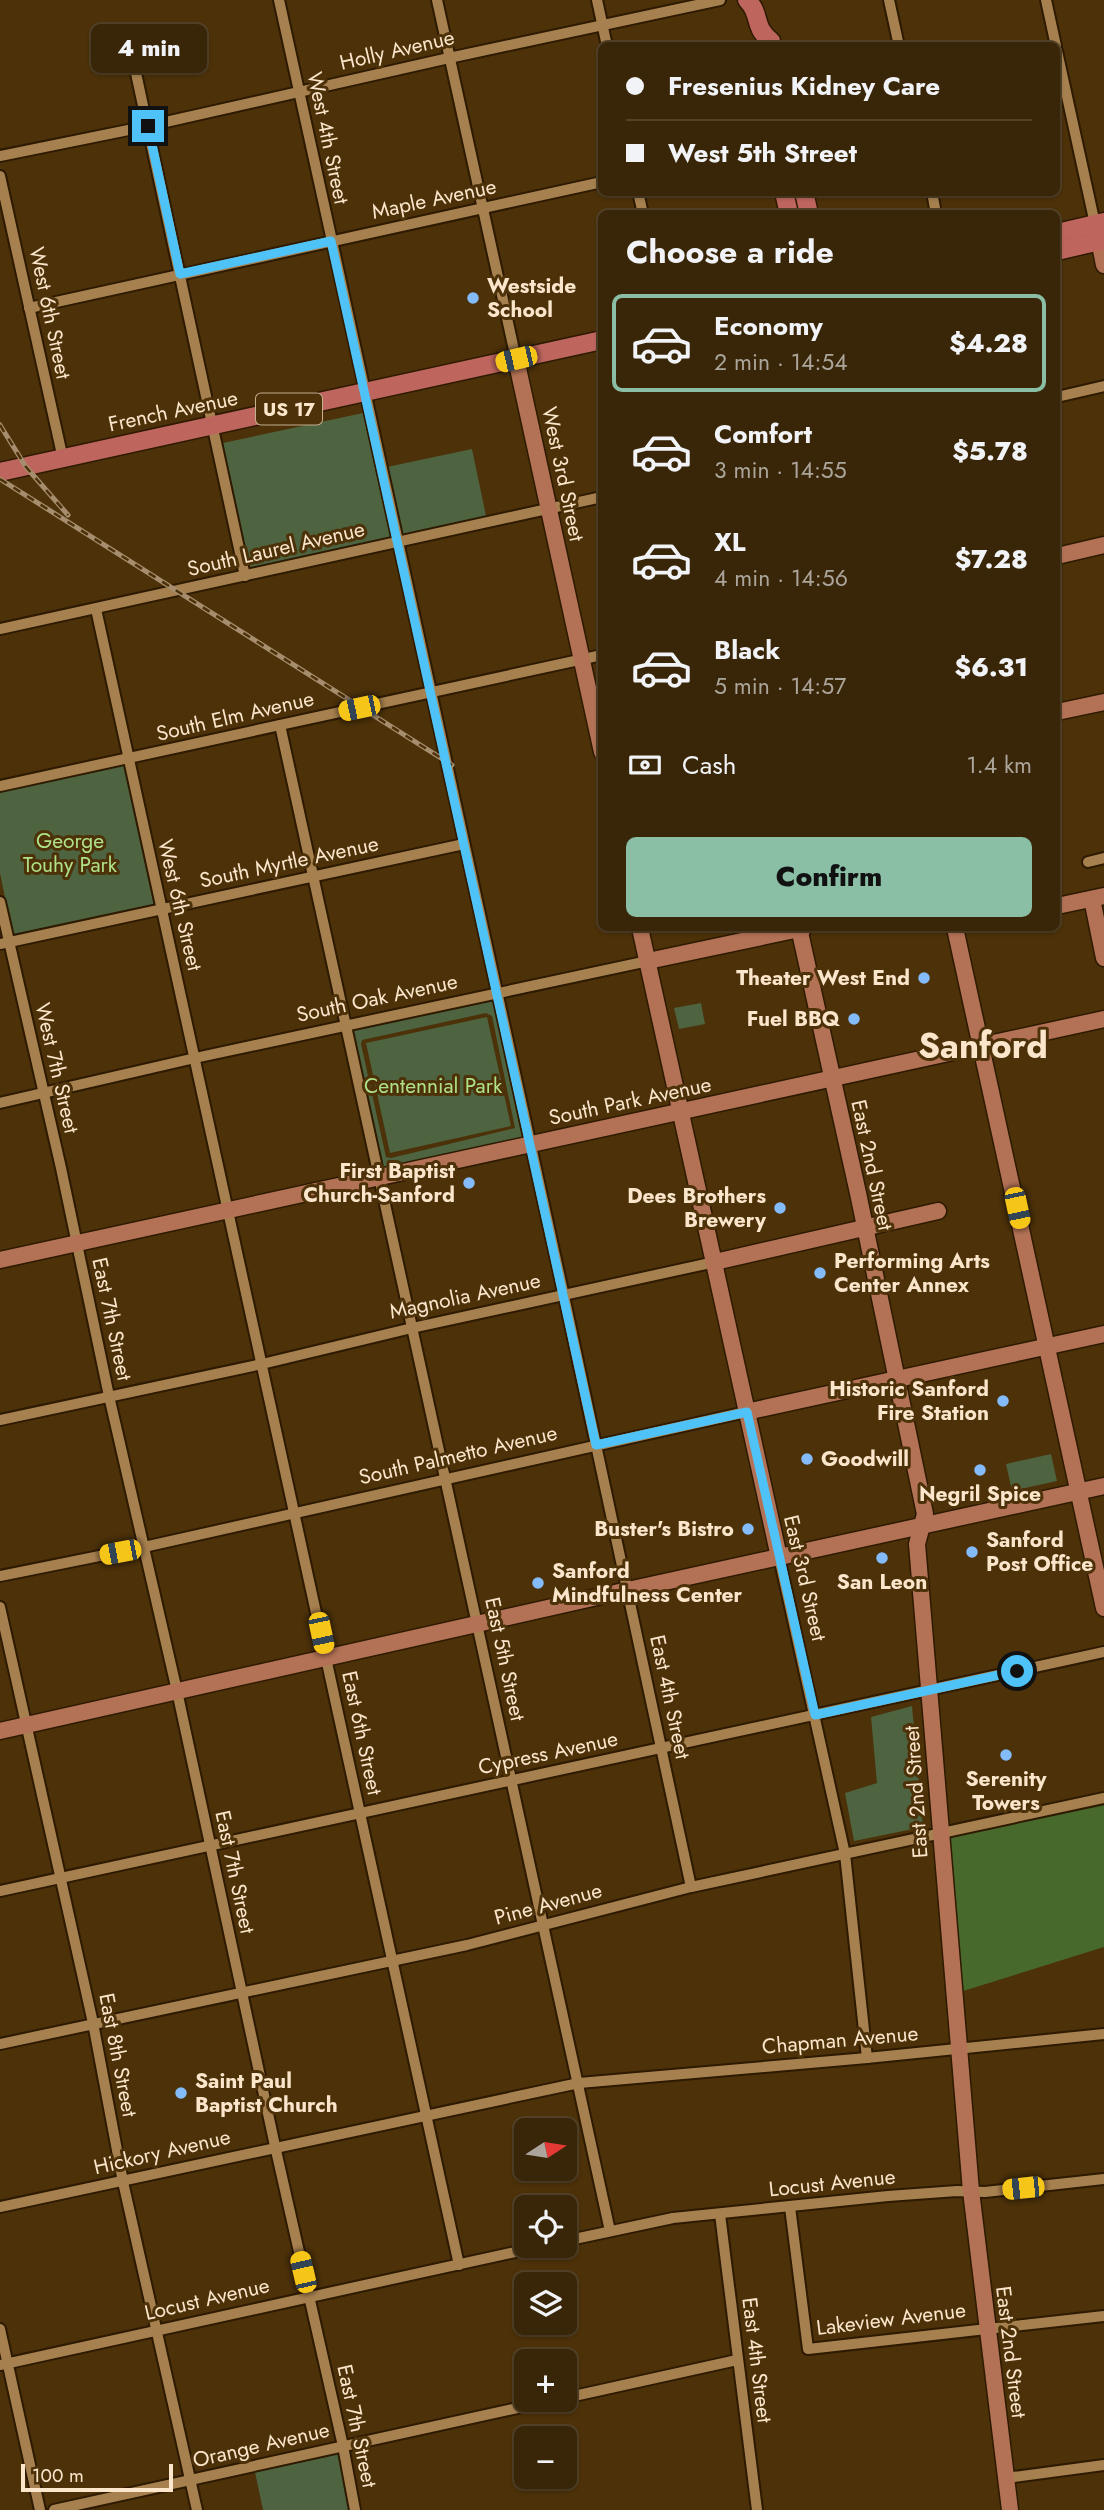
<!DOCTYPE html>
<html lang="en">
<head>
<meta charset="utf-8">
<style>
  :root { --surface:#392507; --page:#402d11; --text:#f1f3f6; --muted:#aba59b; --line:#534228; --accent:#8abfa5 }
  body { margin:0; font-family:Jost,sans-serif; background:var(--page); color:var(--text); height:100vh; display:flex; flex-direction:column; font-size:26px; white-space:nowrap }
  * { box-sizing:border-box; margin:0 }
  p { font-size:23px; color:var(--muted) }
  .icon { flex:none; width:38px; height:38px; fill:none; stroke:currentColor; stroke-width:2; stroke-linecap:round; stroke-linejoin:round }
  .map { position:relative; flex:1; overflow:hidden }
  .details { position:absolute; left:598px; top:210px; width:462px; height:721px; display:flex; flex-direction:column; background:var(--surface); border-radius:10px; box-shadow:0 2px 5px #0004,0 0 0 2px var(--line) }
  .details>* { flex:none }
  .top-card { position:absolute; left:598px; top:42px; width:462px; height:154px; border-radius:10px; box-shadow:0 2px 5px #0004,0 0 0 2px var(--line); display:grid; align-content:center; height:154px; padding:0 28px; background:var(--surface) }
  .needle { width:46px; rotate:78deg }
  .buttons { position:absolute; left:514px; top:2118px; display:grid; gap:14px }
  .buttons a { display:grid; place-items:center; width:63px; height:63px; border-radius:10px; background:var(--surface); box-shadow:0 2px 5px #0004,0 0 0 2px var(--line); font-size:35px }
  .scale { position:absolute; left:21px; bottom:18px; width:152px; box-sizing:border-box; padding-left:7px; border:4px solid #fbe6cc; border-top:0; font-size:19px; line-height:24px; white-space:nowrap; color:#fbe6cc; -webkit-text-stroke:5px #4c3109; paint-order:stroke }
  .end { position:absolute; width:32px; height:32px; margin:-16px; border:9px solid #4fc3f7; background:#111; box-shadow:0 0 0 4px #111 }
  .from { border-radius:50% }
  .bubble { position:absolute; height:49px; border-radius:10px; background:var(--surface); box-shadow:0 2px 5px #0004,0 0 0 2px var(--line); font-size:23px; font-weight:800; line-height:49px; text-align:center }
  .car { position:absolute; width:21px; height:42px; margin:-21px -10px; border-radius:9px; box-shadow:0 0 5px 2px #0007; background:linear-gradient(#f5c518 24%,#345 0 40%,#f5c518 0 76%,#345 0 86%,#f5c518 0) }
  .top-card b { display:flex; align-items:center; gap:24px; height:66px; font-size:26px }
  .top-card b+b { border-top:2px solid var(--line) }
  .top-card i { width:18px; height:18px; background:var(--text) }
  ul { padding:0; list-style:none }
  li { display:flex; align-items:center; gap:21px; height:98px; margin:0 14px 10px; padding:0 14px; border:4px solid transparent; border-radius:10px }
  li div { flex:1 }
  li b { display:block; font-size:26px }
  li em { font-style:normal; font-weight:800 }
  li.on { border-color:var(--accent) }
  li>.icon { width:63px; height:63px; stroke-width:1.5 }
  h2 { padding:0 28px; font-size:32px; line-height:84px }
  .pay { display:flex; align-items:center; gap:18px; height:77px; padding:0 28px; font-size:26px }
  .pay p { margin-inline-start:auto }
  .button { display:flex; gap:14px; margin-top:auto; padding:14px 28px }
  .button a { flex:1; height:80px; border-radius:10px; background:var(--accent); color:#111; font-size:28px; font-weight:800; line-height:80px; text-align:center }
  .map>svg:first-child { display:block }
</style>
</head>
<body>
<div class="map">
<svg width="1104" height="2510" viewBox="0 0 1104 2510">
  <rect width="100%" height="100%" fill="#4c3109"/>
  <g fill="#4e633f" fill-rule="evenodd">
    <polygon points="363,413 390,537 250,570 223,443"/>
    <polygon points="472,449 486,516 401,535 387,467"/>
    <polygon points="124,765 154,906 13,938 0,873 0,790"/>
    <path d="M493,1001L523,1141L383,1171L353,1030ZM486,1013L492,1016L515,1128L391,1158L386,1157L361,1044L362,1040Z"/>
    <polygon points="701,1003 705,1024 679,1029 674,1008"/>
    <polygon points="487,1017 511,1126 390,1153 366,1043"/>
    <polygon points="1051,1454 1057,1481 1012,1491 1006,1464"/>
    <polygon points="912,1706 923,1827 854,1841 845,1793 877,1783 871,1717"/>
    <polygon points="339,2454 349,2510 263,2510 255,2472"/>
  </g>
  <polygon fill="#47692b" points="1104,1803 1104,1947 960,1992 946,1838"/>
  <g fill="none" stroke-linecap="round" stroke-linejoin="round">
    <defs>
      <g id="street">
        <polyline points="279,0 564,1296 691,1887"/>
        <polyline points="437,0 516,359"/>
        <polyline points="597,0 607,46"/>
        <polyline points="889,0 899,46"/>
        <polyline points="1046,0 1056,46"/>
        <polyline points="1057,51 1095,224"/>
        <polyline points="135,57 134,64 245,576"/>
        <polyline points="0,156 148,126 449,58 720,0"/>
        <polyline points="0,176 63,459"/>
        <polyline points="638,192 643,214"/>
        <polyline points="932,192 936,214"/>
        <polyline points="29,308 602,182"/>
        <polyline points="1057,397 1104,386"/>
        <polyline points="96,609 459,2265"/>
        <polyline points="0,629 602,497"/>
        <polyline points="280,725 610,2231"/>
        <polyline points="0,786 602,655"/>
        <polyline points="1088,862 1104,858"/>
        <polyline points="0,902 61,1168 109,1396 177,1691 275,2146 343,2446 355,2510"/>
        <polyline points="0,944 464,844"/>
        <polyline points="0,1103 195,1058 648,961"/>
        <polyline points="0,1420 262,1364 412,1328 715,1262"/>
        <polyline points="779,1557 845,1854 867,2058"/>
        <polyline points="0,1576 144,1547 746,1412"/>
        <polyline points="0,1607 93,2023 123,2182 197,2510"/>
        <polyline points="0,1891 1104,1652"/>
        <polyline points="0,2044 467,1945 691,1887 1104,1798"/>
        <polyline points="0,2207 579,2083 867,2058 1104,2034"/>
        <polyline points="790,2207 808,2349 1104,2316"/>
        <polyline points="720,2214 757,2510"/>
        <polyline points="565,2241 673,2218 888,2196 957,2191 985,2192 1104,2179"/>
        <polyline points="0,2329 40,2510"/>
        <polyline points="0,2365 547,2245"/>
        <polyline points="565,2398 737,2360"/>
        <polyline points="1006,2478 1104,2465"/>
        <polyline points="54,2510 558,2399"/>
      </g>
      <g id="secondary">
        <polyline points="1097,230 1104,265"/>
        <polyline points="516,359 602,752"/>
        <polyline points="1057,556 1104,545"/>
        <polyline points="1057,712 1104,702"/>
        <polyline points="1092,899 1104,958"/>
        <polyline points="1057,906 1104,896"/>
        <polyline points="640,928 779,1557"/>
        <polyline points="799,928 858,1193 925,1514 917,1544 971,2191 1010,2510"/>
        <polyline points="955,928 1104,1608"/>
        <polyline points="648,961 804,928"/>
        <polyline points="0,1260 1104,1019"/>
        <polyline points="715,1262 938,1211"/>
        <polyline points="746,1412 1104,1334"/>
        <polyline points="0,1731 628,1590 1104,1486"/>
      </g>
      <g id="primary">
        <path d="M747,0C762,15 752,26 771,41"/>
        <polyline points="784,192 789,214"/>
        <polyline points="804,192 809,214"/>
        <polyline points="1057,233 1104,222"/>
        <polyline points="1057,251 1104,240"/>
        <polyline points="0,472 602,340"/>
      </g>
    </defs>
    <use href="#street" stroke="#2d1a01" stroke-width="14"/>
    <use href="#secondary" stroke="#2d1a01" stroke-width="19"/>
    <use href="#primary" stroke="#2d1a01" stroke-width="21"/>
    <use href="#street" stroke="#a7804f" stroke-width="10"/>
    <use href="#secondary" stroke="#b37256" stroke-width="16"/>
    <use href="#primary" stroke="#be655e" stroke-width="18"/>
    <defs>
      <g id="rail">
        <polyline points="0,425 26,467 68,515"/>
        <polyline points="0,479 452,765"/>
      </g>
    </defs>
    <use href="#rail" stroke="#a58d6d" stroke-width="5"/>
    <use href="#rail" stroke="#4c3109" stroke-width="2.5" stroke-dasharray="8" stroke-linecap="butt"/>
  </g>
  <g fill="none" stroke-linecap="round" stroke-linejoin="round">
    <polyline stroke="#4fc3f7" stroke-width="9" points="148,126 180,274 331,241 596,1445 747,1412 815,1715 1017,1671"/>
  </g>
  <g fill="#84bcfb" stroke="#4c3109" stroke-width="2.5">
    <circle cx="473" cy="298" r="7"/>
    <circle cx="924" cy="978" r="7"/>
    <circle cx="854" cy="1019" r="7"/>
    <circle cx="469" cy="1183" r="7"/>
    <circle cx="780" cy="1208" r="7"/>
    <circle cx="820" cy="1273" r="7"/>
    <circle cx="1003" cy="1401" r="7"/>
    <circle cx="807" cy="1459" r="7"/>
    <circle cx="980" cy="1470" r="7"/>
    <circle cx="748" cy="1529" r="7"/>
    <circle cx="972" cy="1552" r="7"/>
    <circle cx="882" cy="1558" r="7"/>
    <circle cx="538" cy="1583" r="7"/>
    <circle cx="1006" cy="1755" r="7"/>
    <circle cx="181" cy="2093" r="7"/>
  </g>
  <g text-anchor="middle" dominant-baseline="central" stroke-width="6" stroke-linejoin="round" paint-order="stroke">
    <rect fill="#4c3109" stroke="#c6b092" stroke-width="2" x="256" y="393.5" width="66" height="31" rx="5"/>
    <g font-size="19" font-weight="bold" fill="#fbe6cc">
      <text x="289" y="409">US 17</text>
    </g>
    <g font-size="21" fill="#fbe6cc" stroke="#4c3109">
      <text transform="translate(397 50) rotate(-13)">Holly Avenue</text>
      <text transform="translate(328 138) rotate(78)">West 4th Street</text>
      <text transform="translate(434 199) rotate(-12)">Maple Avenue</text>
      <text transform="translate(50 313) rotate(78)">West 6th Street</text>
      <text transform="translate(173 411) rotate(-12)">French Avenue</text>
      <text transform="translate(563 474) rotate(78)">West 3rd Street</text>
      <text transform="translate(276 549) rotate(-13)">South Laurel Avenue</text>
      <text transform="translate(235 716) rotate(-13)">South Elm Avenue</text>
      <text transform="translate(289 862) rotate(-12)">South Myrtle Avenue</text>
      <text transform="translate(180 905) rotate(77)">West 6th Street</text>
      <text transform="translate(377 998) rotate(-12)">South Oak Avenue</text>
      <text transform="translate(57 1068) rotate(77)">West 7th Street</text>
      <text transform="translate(630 1101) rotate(-12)">South Park Avenue</text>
      <text transform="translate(872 1165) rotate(78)">East 2nd Street</text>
      <text transform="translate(465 1296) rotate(-12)">Magnolia Avenue</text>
      <text transform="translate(112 1319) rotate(78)">East 7th Street</text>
      <text transform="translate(458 1455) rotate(-13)">South Palmetto Avenue</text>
      <text transform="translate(805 1578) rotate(77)">East 3rd Street</text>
      <text transform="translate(505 1659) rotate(78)">East 5th Street</text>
      <text transform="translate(670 1697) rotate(78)">East 4th Street</text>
      <text transform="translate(362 1733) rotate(78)">East 6th Street</text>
      <text transform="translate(548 1753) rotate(-12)">Cypress Avenue</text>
      <text transform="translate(916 1792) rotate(-94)">East 2nd Street</text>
      <text transform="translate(235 1872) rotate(78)">East 7th Street</text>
      <text transform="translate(548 1904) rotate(-15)">Pine Avenue</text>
      <text transform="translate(840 2040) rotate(-5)">Chapman Avenue</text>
      <text transform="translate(118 2055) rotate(79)">East 8th Street</text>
      <text transform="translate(162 2152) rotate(-13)">Hickory Avenue</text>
      <text transform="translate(832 2183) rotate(-6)">Locust Avenue</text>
      <text transform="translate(207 2299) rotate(-13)">Locust Avenue</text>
      <text transform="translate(891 2319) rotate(-7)">Lakeview Avenue</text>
      <text transform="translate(1011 2352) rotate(83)">East 2nd Street</text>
      <text transform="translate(757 2360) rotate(83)">East 4th Street</text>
      <text transform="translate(357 2426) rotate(78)">East 7th Street</text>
      <text transform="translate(261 2445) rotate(-13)">Orange Avenue</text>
    </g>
    <g font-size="21" font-weight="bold" fill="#fbe6cc" stroke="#4c3109" text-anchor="start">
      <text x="487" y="286">Westside<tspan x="487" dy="24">School</tspan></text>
      <text x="910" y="978" text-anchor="end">Theater West End</text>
      <text x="840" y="1019" text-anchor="end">Fuel BBQ</text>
      <text x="455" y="1171" text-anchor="end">First Baptist<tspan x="455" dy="24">Church-Sanford</tspan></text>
      <text x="766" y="1196" text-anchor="end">Dees Brothers<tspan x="766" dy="24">Brewery</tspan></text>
      <text x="834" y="1261">Performing Arts<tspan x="834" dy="24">Center Annex</tspan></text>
      <text x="989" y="1389" text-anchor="end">Historic Sanford<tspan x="989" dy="24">Fire Station</tspan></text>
      <text x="821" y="1459">Goodwill</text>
      <text x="980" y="1494" text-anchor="middle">Negril Spice</text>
      <text x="734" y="1529" text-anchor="end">Buster's Bistro</text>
      <text x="986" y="1540">Sanford<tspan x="986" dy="24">Post Office</tspan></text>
      <text x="552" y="1571">Sanford<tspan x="552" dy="24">Mindfulness Center</tspan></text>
      <text x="882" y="1582" text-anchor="middle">San Leon</text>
      <text x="1006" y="1779" text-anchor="middle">Serenity<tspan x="1006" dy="24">Towers</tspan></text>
      <text x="195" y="2081">Saint Paul<tspan x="195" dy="24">Baptist Church</tspan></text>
    </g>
    <g font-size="21" fill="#afe188" stroke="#4c3109">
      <text x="70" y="841">George<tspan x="70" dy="24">Touhy Park</tspan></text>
      <text x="433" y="1086">Centennial Park</text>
    </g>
    <g font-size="35" font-weight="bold" fill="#fbe6cc" stroke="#4c3109">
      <text x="983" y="1046">Sanford</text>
    </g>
  </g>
</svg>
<div class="buttons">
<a><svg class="needle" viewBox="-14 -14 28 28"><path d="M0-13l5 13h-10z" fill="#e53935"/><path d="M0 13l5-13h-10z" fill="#aba59b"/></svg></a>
<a><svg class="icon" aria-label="locate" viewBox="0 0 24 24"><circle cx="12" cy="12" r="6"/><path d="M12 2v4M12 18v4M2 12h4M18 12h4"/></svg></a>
<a><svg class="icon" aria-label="layers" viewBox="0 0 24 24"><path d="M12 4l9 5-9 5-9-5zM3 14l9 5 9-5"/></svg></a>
<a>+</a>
<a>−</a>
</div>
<div class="scale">100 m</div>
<i class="end from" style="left:1017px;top:1671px"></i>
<i class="end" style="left:148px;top:126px"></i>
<div class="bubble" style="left:91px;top:24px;width:116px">4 min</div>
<i class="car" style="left:516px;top:359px;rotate:257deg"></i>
<i class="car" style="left:359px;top:708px;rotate:258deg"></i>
<i class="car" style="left:1017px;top:1208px;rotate:168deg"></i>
<i class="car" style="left:120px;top:1552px;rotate:259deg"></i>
<i class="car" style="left:321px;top:1633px;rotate:168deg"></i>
<i class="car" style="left:1023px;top:2188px;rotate:264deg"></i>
<i class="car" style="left:303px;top:2272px;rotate:347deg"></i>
<div class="top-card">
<b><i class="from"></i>Fresenius Kidney Care</b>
<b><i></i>West 5th Street</b>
</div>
<section class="details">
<h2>Choose a ride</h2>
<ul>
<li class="on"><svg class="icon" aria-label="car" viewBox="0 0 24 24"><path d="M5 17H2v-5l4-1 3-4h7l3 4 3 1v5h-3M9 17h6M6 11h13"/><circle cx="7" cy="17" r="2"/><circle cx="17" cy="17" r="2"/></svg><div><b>Economy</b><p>2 min · 14:54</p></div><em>$4.28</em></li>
<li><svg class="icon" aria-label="car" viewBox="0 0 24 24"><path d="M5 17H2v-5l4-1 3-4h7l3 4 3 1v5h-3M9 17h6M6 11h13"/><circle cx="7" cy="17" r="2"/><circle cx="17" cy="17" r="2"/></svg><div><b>Comfort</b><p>3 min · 14:55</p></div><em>$5.78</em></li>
<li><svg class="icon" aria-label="car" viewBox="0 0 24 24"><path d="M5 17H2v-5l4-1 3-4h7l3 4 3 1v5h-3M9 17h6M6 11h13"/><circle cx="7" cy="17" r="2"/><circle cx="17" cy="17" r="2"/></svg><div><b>XL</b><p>4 min · 14:56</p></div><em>$7.28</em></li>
<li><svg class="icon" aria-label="car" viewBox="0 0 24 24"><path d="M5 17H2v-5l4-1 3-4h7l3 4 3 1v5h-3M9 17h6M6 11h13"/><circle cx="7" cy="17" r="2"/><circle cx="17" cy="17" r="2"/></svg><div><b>Black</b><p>5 min · 14:57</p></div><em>$6.31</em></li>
</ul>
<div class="pay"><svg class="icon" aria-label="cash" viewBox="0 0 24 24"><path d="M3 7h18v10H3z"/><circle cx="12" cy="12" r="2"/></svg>Cash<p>1.4 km</p></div>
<div class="button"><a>Confirm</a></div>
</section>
</div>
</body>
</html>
